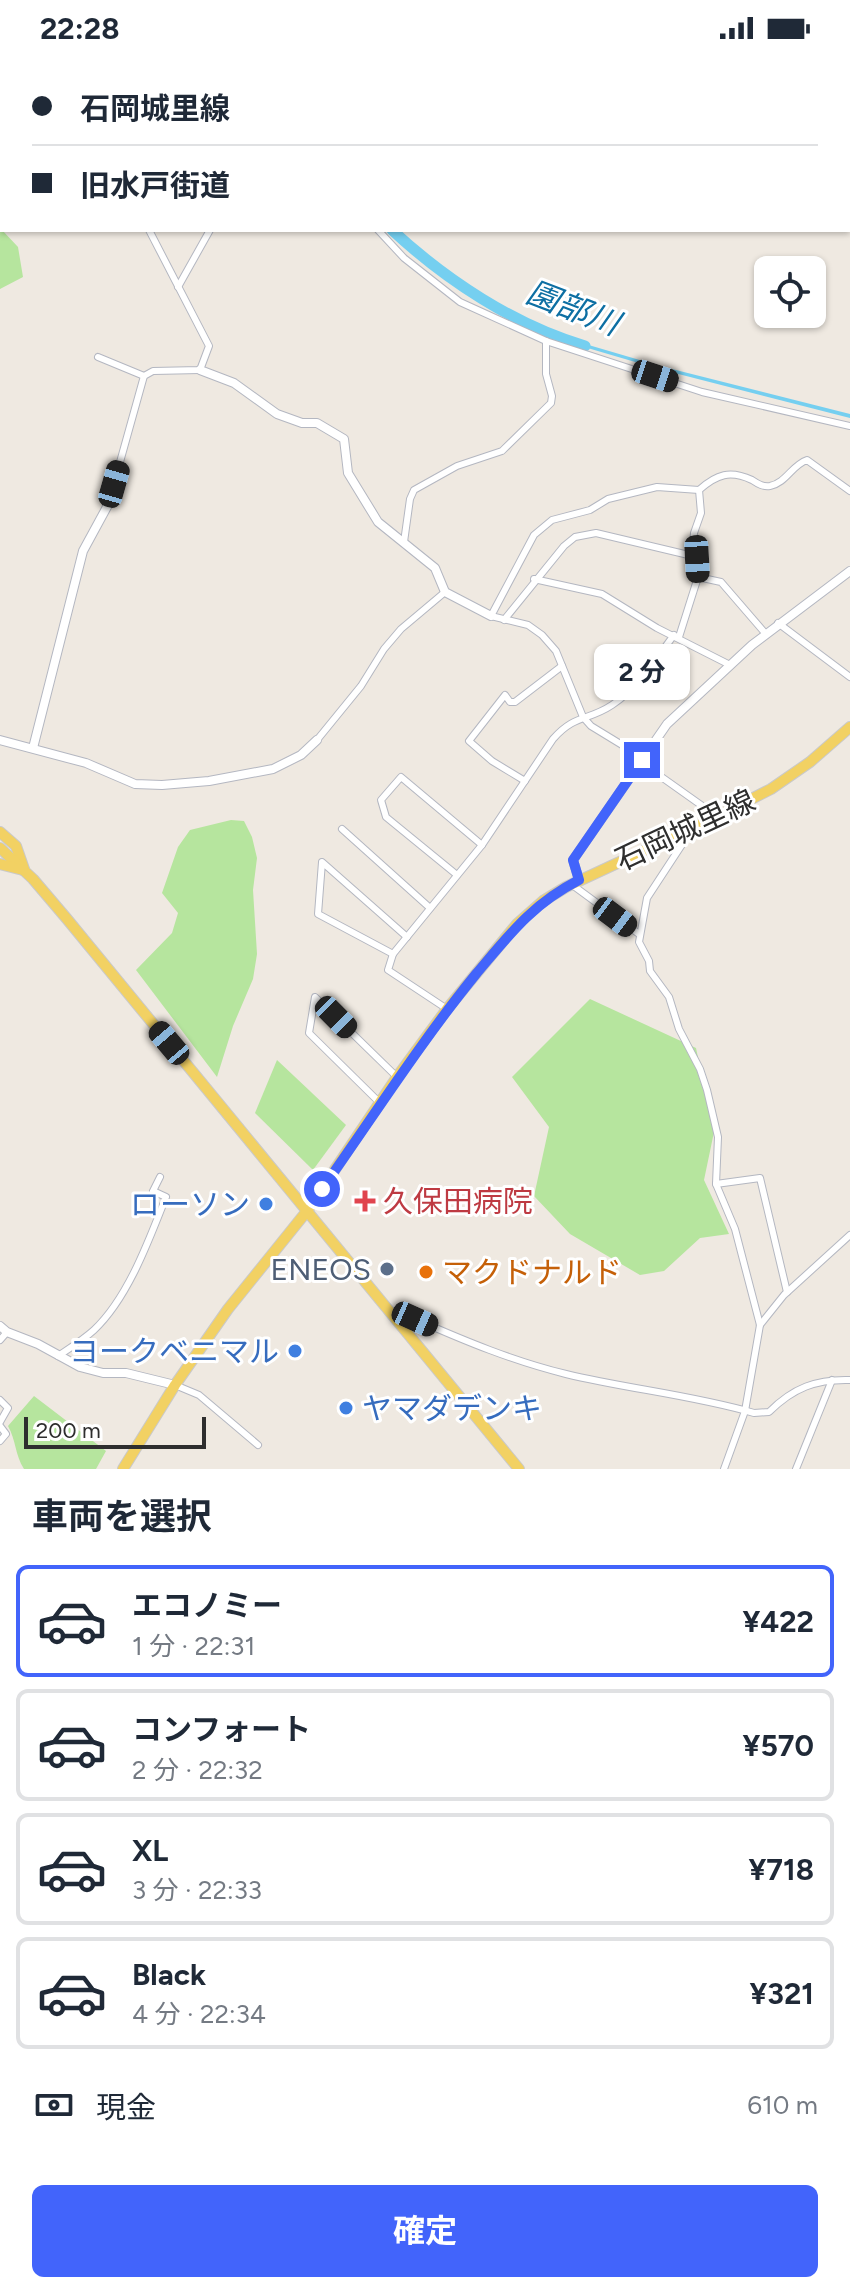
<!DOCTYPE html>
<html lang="ja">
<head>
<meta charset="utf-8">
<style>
  :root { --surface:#fff; --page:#f6f6f7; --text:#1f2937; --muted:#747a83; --line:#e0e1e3; --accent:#4264fb }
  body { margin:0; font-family:Figtree,"Noto Sans JP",sans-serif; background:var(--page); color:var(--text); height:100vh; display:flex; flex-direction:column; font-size:30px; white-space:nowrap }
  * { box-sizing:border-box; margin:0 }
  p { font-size:26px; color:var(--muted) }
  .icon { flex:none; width:44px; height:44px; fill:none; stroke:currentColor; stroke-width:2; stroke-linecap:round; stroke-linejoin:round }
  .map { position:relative; height:1413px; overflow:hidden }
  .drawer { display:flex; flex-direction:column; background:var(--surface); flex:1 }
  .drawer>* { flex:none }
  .top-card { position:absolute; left:0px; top:0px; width:850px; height:176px; box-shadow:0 2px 6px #0004; display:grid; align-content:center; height:176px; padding:0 32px; background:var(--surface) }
  .tools { position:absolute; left:754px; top:200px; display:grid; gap:16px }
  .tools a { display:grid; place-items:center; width:72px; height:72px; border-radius:12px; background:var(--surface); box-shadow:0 2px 6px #0004; font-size:40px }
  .scale { position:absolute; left:24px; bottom:20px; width:182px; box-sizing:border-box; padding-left:8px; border:4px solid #2e2e2e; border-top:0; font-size:22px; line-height:28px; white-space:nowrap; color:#2e2e2e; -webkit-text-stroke:6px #fff; paint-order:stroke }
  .end { position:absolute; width:36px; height:36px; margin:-18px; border:10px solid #4264fb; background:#fff; box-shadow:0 0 0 4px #fff }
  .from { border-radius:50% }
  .bubble { position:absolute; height:56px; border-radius:12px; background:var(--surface); box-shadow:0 2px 6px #0004; font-size:26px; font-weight:700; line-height:56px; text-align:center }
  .car { position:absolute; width:24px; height:48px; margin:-24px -12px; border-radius:10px; box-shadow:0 0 6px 2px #0007; background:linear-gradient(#222 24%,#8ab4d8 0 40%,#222 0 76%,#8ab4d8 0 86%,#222 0) }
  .top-card b { display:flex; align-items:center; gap:28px; height:76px; font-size:30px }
  .top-card b+b { border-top:2px solid var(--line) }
  .top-card i { width:20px; height:20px; background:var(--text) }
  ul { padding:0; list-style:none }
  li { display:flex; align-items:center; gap:24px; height:112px; margin:0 16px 12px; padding:0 16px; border:4px solid var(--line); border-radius:12px }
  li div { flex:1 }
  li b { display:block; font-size:30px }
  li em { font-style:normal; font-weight:700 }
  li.selected { border-color:var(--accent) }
  li>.icon { width:72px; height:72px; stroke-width:1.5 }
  h2 { padding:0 32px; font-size:36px; line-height:96px }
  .pay { display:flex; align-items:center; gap:20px; height:88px; padding:0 32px; font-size:30px }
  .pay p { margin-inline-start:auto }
  .action { display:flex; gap:16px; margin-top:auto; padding:16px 32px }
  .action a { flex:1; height:92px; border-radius:12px; background:var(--accent); color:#fff; font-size:32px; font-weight:700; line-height:92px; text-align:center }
  .status { display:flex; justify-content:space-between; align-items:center; height:56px; padding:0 40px; background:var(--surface); direction:ltr }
  .status svg { height:22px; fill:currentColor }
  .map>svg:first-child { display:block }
</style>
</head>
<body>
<div class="status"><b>22:28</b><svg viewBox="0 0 49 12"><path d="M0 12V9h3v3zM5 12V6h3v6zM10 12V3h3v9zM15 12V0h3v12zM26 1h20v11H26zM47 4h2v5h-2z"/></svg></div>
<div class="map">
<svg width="850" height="1413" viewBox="0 0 850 1413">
  <rect width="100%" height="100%" fill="#efe9e1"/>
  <g fill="#b6e59e">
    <polygon points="0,167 2,174 18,191 23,221 0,233"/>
    <polygon points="231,764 244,765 252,781 257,802 253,834 257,898 253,923 233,970 217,1021 136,914 172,877 178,857 162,837 178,791 190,774"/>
    <polygon points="590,943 696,992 714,1076 704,1124 729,1178 700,1182 664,1215 640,1219 570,1178 534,1140 549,1071 512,1021"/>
    <polygon points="277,1004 346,1069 313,1114 255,1057"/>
    <path d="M34,1340L106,1395L96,1413H24C15,1399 16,1384 8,1370Z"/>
  </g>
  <polygon fill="#75cff0" points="575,285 660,310 850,358 850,362 659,313 574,288"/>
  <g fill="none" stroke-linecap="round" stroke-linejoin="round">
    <g stroke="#75cff0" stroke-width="11">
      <polyline points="304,0 306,2"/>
      <path d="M392,174C446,224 514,269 585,290"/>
    </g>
    <defs>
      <g id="minor">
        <polyline points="157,0 159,2"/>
        <polyline points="466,0 473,2"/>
        <polyline points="146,2 148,0"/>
        <polyline points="381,2 381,0"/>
        <polyline points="378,174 404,202 460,246 546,285 702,336 850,370"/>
        <polyline points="178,231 210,174"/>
        <polyline points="98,301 144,320"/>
        <polyline points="699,434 701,457 694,477 693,488 698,521 721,526 765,577"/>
        <polyline points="108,449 144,320 153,315 200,314 209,290 149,174"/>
        <polyline points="404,486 410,443 414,434 457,410 502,395 551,347 552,340 546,318 546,285"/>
        <polyline points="534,523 602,538 657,572 730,609"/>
        <polyline points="504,564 564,490 575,481 596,477 697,501"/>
        <polyline points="778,567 850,621"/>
        <polyline points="679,581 698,521"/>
        <polyline points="317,684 361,630 384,593 401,573 445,536"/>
        <polyline points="525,725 492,705 469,685 505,639 510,646 515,646 562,610"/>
        <path d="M712,763L701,749L646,710L627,692L591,670L583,661L556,595L542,579L528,569L491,560L534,479L552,464L590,454L608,443L657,431L699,434C717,418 730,414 752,424C758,428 763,431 770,430C786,427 792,409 807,404L850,435"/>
        <polyline points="342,773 430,852"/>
        <polyline points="684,776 685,784 647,842 639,886 649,905 650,915 669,941 679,973 700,1013 707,1034 718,1081 716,1128 735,1173 760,1269 745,1355 724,1413"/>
        <polyline points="457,819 386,761 381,744 401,721 482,789"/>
        <polyline points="571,828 639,878"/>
        <polyline points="393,898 318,858 322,806 407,881"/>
        <path d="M447,953L388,914L393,898L482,789L553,683C575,658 588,665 612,649C638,632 656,603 674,579"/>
        <polyline points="380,1047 309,977 315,941 397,1021"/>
        <polyline points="716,1128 760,1122 787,1236"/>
        <polyline points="760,1269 784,1239 850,1179"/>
        <path d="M402,1271L415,1263C465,1285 513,1305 566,1318C628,1333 692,1339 754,1357L769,1356C793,1332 816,1323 850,1324"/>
        <polyline points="0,1284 7,1276"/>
        <path d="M58,1300C70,1292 83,1284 94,1274C128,1242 149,1184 166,1141L153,1135L160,1121"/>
        <polyline points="175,1329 199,1339 258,1389"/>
        <polyline points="0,1344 8,1352 0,1366"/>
        <polyline points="0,1370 6,1378 0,1385"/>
        <polyline points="796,1413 832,1324"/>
      </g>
      <g id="tertiary">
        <polyline points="200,314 234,327 277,358 302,367 317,367 344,383 348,417 378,466 435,512 445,536 491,560"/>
        <polyline points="0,684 86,707 135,728 162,729 209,725 273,713 301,699 317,684"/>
        <polyline points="33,692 83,495 108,449"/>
        <polyline points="579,824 573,804 667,668 752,589 850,515"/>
        <polyline points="0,1270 7,1276 38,1288 80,1311 103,1317 126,1317 175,1329"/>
      </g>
      <g id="secondary">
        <polyline points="87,0 90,2"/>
        <polyline points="98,0 101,2"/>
        <polyline points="848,53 850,53"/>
        <polyline points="848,61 850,61"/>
      </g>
      <g id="primary">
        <polyline points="0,776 16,790 24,813"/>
        <polyline points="0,792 33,823 67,863 519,1413"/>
        <polyline points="0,808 23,814"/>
        <polyline points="123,1413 175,1329 228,1253 307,1155 397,1021 447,953 517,868 543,845 566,831 712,763 771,733 810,706 850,671"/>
      </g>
    </defs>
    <use href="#minor" stroke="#b4b7c1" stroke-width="8"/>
    <use href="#tertiary" stroke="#b4b7c1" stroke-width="10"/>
    <use href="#secondary" stroke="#b4b7c1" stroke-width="11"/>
    <use href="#primary" stroke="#c9c9c9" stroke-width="12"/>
    <use href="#minor" stroke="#fff" stroke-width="6"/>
    <use href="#tertiary" stroke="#fff" stroke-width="8"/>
    <use href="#secondary" stroke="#fff" stroke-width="9"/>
    <use href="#primary" stroke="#f2d163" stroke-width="10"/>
  </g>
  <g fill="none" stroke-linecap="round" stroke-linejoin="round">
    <path stroke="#4264fb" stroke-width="10" d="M322,1133C373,1061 420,987 476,918C509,879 532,848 579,824L573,804L642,704"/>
  </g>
  <path fill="#e0444e" stroke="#fff" stroke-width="3" d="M361 1133h8v8h8v8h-8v8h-8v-8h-8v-8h8z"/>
  <g fill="#3f7fe0" stroke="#fff" stroke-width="3">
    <circle cx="266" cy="1148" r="8"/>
    <circle cx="295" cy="1295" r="8"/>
    <circle cx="346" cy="1352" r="8"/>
  </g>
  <circle fill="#5c6f8a" stroke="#fff" stroke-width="3" cx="387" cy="1213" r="8"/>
  <circle fill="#e8710a" stroke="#fff" stroke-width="3" cx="426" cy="1216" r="8"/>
  <g text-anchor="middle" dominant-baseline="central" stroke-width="6" stroke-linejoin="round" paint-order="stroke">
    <g font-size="30" fill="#2e2e2e" stroke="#fff">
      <text transform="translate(685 774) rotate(-25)">石岡城里線</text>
    </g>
    <g font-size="30" fill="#be3a42" stroke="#fff" text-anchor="start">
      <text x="383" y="1145">久保田病院</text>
    </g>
    <g font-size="30" fill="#366cbe" stroke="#fff" text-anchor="end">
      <text x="250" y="1148">ローソン</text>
      <text x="279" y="1295">ヨークベニマル</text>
      <text x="362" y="1352" text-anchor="start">ヤマダデンキ</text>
    </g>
    <g font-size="30" fill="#4e5e75" stroke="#fff" text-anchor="end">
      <text x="371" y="1213">ENEOS</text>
    </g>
    <g font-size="30" fill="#c56008" stroke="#fff" text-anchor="start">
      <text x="442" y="1216">マクドナルド</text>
    </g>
    <g font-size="32" font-style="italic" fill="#0d6fa3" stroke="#fff">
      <text transform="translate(573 252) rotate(21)">園部川</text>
    </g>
  </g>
</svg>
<div class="tools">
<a><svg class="icon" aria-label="locate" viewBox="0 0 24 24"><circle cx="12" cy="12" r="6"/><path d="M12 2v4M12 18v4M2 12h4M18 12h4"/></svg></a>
</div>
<div class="scale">200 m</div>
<i class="end from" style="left:322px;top:1133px"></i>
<i class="end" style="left:642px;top:704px"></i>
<div class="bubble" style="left:594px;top:588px;width:96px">2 分</div>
<i class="car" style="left:655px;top:320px;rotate:108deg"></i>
<i class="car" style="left:114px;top:428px;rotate:16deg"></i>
<i class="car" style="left:697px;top:503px;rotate:177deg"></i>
<i class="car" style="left:615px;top:861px;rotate:127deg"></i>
<i class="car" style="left:336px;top:961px;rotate:135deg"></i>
<i class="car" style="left:169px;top:987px;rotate:320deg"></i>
<i class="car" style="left:415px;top:1263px;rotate:114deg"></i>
<div class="top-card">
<b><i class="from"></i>石岡城里線</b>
<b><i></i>旧水戸街道</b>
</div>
</div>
<section class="drawer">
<h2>車両を選択</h2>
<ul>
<li class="selected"><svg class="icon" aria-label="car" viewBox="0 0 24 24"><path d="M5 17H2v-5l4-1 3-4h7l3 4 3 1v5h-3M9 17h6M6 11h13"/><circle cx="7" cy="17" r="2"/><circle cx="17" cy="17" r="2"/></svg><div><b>エコノミー</b><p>1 分 · 22:31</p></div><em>¥422</em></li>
<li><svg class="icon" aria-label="car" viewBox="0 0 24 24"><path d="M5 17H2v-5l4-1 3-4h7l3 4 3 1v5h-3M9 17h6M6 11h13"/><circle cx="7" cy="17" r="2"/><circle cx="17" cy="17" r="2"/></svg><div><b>コンフォート</b><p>2 分 · 22:32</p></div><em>¥570</em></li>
<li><svg class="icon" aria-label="car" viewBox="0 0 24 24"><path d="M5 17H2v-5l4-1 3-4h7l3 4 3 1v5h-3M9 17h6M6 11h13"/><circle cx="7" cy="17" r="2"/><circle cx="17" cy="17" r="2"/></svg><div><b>XL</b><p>3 分 · 22:33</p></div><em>¥718</em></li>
<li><svg class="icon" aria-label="car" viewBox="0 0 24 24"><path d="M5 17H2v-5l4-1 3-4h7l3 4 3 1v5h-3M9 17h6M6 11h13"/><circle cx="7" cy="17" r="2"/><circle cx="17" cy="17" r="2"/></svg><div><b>Black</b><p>4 分 · 22:34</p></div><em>¥321</em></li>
</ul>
<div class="pay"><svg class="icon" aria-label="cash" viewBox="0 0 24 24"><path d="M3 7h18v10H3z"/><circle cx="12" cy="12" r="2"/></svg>現金<p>610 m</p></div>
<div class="action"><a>確定</a></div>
</section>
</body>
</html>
